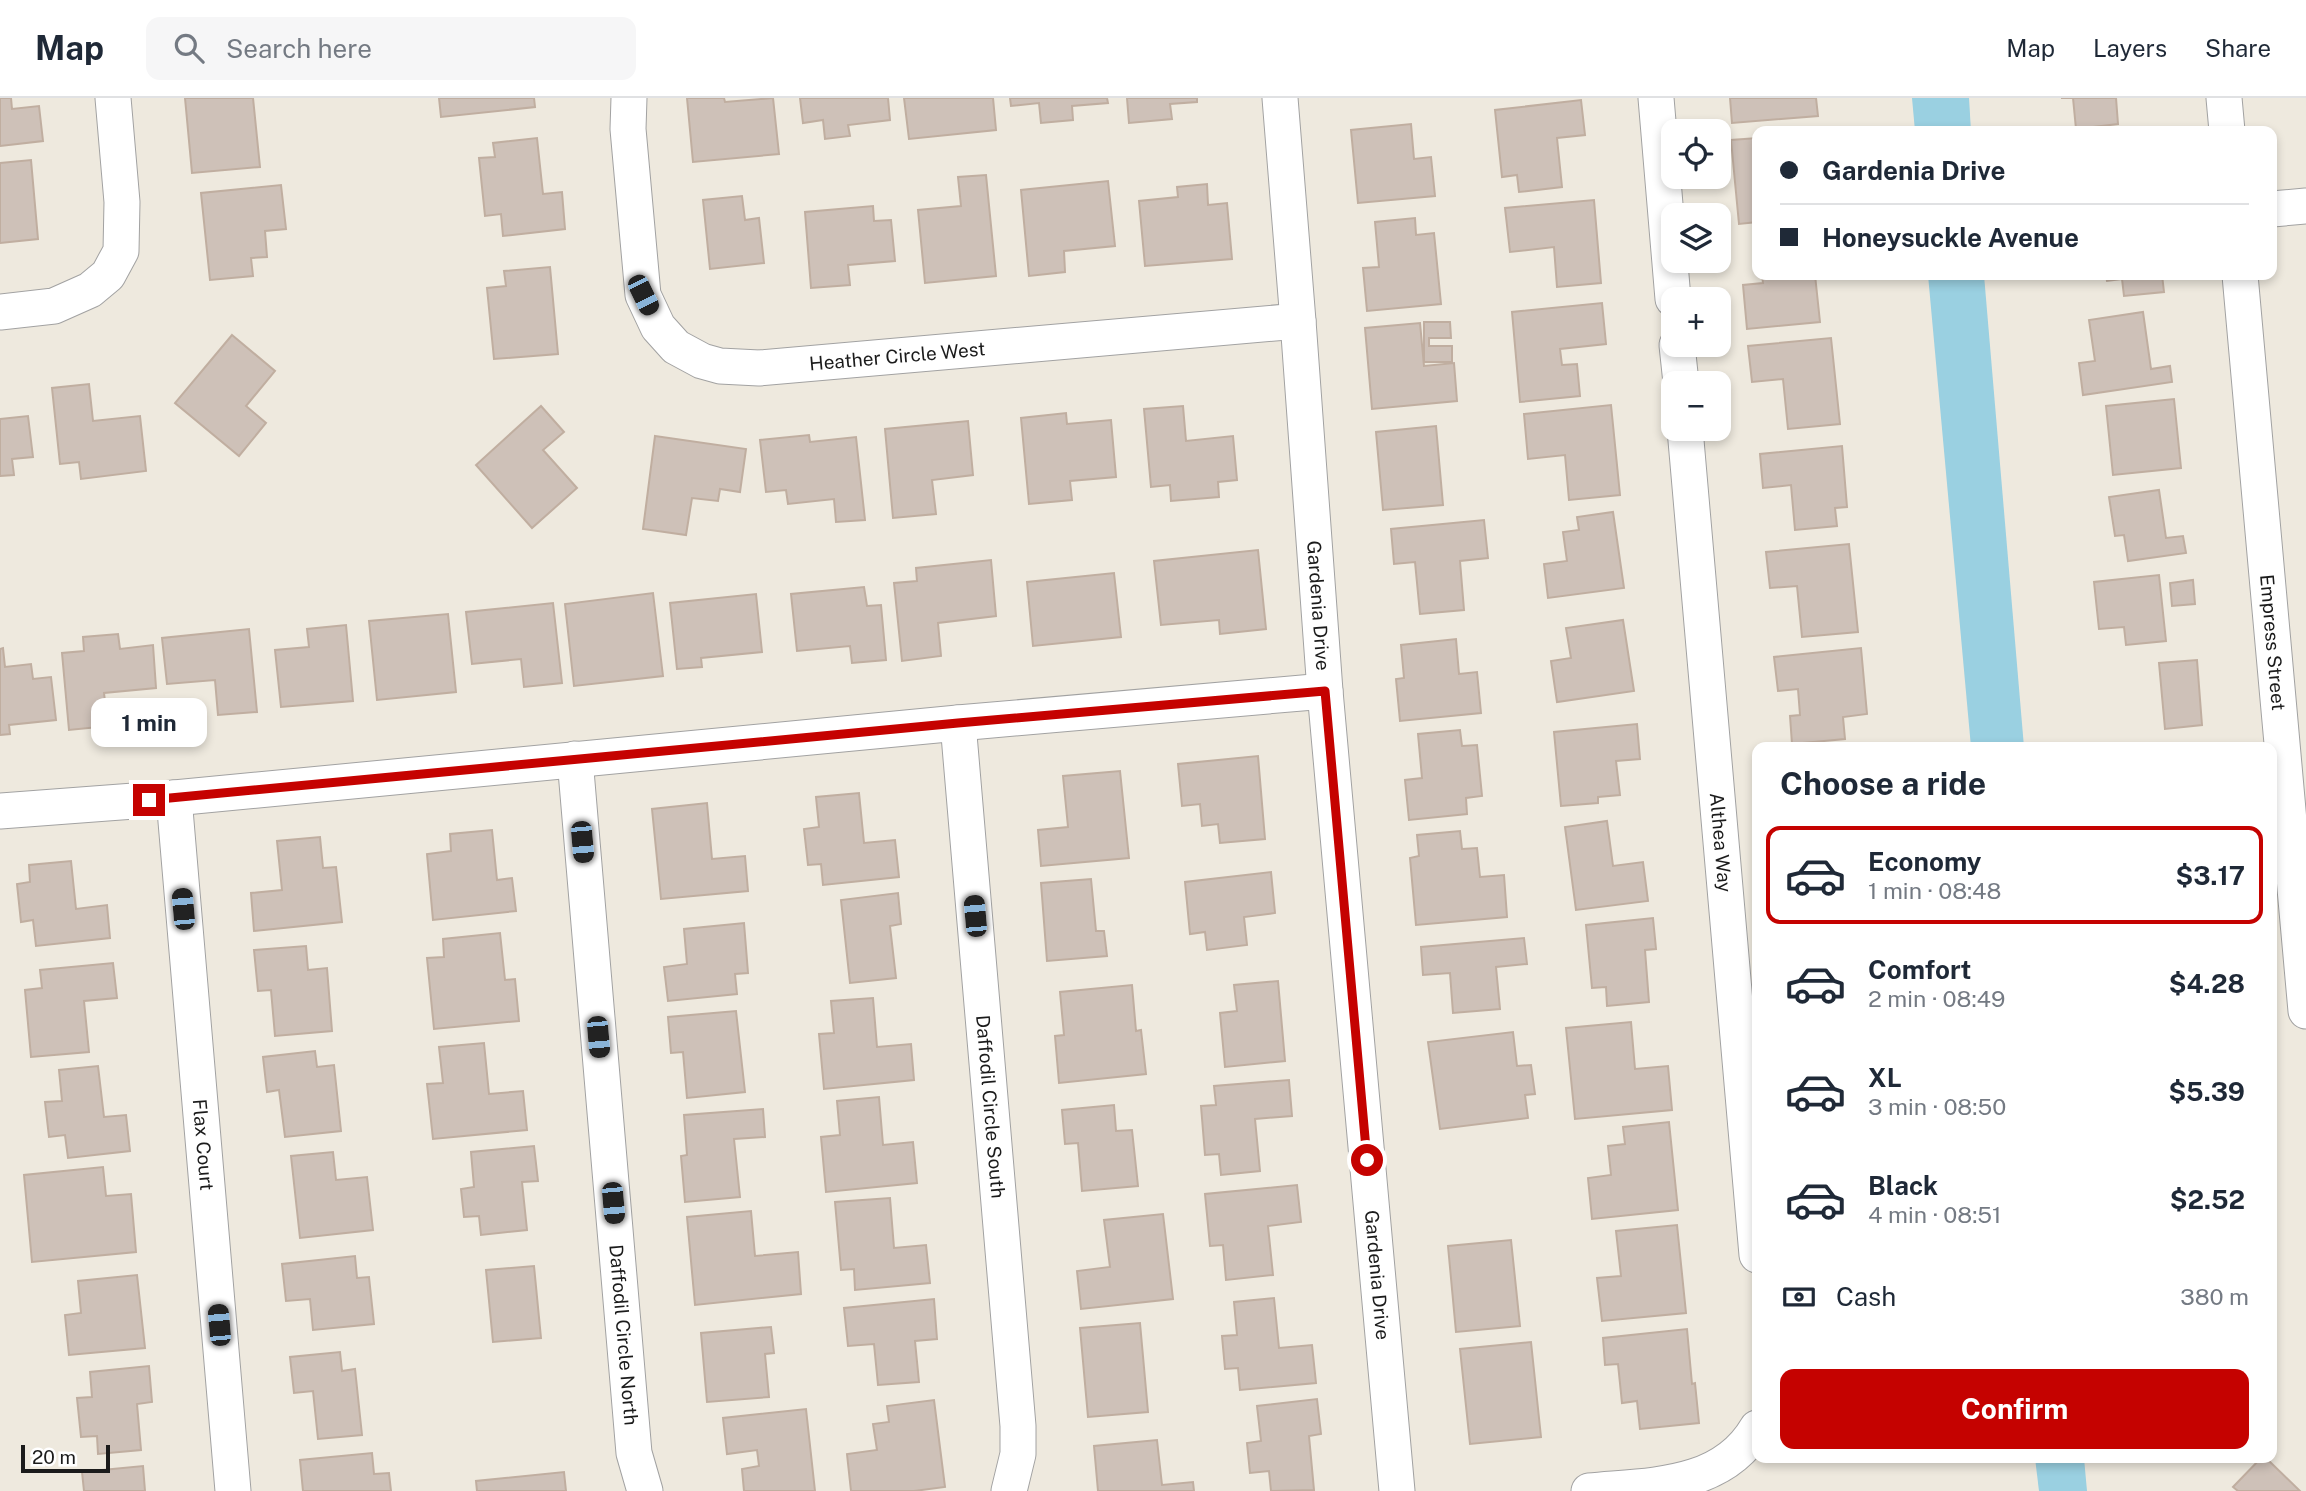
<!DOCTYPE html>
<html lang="en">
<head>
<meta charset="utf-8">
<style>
  :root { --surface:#fff; --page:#f6f6f7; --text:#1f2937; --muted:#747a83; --line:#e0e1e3; --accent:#c50200 }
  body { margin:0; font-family:"Public Sans",sans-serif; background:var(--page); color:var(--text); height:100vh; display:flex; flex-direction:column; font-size:26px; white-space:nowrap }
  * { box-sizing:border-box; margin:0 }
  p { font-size:23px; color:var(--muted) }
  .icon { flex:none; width:38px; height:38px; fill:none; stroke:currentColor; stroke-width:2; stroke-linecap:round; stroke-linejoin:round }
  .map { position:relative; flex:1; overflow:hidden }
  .sheet { position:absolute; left:1752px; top:644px; width:525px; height:721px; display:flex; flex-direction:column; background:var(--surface); border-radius:14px; box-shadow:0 4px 10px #0003 }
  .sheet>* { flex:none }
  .top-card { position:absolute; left:1752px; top:28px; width:525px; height:154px; border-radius:14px; box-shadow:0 4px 10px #0003; display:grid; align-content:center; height:154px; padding:0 28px; background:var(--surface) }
  .tools { position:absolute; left:1661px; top:21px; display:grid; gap:14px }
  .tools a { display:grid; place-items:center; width:70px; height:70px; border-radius:14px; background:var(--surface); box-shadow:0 4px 10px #0003; font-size:35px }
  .scale { position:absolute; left:21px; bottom:18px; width:89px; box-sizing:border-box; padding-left:7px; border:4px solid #1b1b1b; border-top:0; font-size:19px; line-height:24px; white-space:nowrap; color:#1b1b1b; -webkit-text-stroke:5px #fff; paint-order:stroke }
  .end { position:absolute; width:32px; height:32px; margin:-16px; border:9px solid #c50200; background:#fff; box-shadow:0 0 0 4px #fff }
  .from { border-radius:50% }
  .bubble { position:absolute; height:49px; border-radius:14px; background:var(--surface); box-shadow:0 4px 10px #0003; font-size:23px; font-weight:700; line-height:49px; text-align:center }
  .car { position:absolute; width:21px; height:42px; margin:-21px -10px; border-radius:9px; box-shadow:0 0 5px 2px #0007; background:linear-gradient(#222 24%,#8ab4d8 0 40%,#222 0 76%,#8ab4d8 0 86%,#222 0) }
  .top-card b { display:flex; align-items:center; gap:24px; height:66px; font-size:26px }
  .top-card b+b { border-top:2px solid var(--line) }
  .top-card i { width:18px; height:18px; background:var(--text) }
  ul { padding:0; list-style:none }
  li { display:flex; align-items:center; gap:21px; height:98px; margin:0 14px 10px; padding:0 14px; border:4px solid transparent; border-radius:14px }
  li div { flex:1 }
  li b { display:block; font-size:26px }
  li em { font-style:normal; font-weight:700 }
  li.active { border-color:var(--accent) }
  li>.icon { width:63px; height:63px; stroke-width:1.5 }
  h2 { padding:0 28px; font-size:32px; line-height:84px }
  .pay { display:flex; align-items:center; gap:18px; height:77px; padding:0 28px; font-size:26px }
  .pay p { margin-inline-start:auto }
  .primary-button { display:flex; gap:14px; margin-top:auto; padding:14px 28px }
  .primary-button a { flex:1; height:80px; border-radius:14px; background:var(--accent); color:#fff; font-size:28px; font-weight:700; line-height:80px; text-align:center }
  header { display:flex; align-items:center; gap:42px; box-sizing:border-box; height:98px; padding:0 35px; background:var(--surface); border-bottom:2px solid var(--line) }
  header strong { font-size:33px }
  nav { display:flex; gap:38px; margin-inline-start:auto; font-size:24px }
  .search { width:490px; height:63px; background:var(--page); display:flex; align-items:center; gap:18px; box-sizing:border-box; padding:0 24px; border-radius:14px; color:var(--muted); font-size:26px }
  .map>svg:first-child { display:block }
</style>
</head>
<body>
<header>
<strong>Map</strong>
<div class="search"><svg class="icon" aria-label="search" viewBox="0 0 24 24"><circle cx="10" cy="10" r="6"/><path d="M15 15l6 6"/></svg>Search here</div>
<nav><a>Map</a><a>Layers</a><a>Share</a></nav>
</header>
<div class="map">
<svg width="2306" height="1393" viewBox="0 0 2306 1393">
  <rect width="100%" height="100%" fill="#eee9de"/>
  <g fill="#9ad0e1">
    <polygon points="1912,0 1969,0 1971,33 1915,33"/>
    <polygon points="1928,177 1984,177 2024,649 1971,649"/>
    <polygon points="2035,1360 2084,1360 2087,1393 2039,1393"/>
  </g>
  <g fill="#cec1b8" stroke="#c0aea0" stroke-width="2">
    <polygon points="0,0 11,0 12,11 39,8 43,43 0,48"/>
    <polygon points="185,0 253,0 260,69 192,75"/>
    <polygon points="439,0 534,0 535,9 441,19"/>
    <polygon points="687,0 724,0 725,4 773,0 779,56 693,64"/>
    <polygon points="800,0 888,0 890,22 848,27 850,38 825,41 823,22 803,25"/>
    <polygon points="904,0 993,0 996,32 909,41"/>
    <polygon points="1010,0 1107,0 1108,5 1072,8 1073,22 1041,25 1039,5 1011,8"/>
    <polygon points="1127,0 1197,0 1197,4 1170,6 1172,21 1129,25"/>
    <polygon points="1730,0 1816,0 1818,18 1732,25"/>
    <polygon points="2061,0 2116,0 2118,26 2076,31 2073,0"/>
    <polygon points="1581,2 1585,37 1557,40 1562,89 1519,94 1517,77 1502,79 1495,12"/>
    <polygon points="1411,26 1414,61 1431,59 1435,98 1358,105 1351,32"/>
    <polygon points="537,40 543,96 562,94 565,131 503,138 501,116 485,118 479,60 495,59 493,45"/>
    <polygon points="1757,40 1757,124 1739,126 1731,42"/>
    <polygon points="31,62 38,141 0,145 0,65"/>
    <polygon points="986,77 996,178 925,185 918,112 961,108 958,79"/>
    <polygon points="1108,83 1115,148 1064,153 1065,174 1029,178 1021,92"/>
    <polygon points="1207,86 1208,107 1227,105 1232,161 1145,168 1139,103 1178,99 1177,89"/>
    <polygon points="281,87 286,131 265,133 267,159 251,160 253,178 210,182 201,95"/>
    <polygon points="742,98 745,122 759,120 764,165 710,171 703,102"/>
    <polygon points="1594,102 1601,185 1557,189 1554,149 1510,154 1505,110"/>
    <polygon points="873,108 874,123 891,122 895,163 848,167 850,187 811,190 805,114"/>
    <polygon points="1415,120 1416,137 1434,135 1441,206 1367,213 1363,170 1379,169 1375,124"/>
    <polygon points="550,169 558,256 494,261 487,190 506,188 504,173"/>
    <polygon points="1762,177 1815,177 1820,224 1747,231 1743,187 1763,185"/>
    <polygon points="2106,177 2162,177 2164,194 2124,198 2122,181 2107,183"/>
    <polygon points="1602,205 1606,246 1560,251 1562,267 1577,266 1580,298 1520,304 1512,214"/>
    <polygon points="2143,214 2151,271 2170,268 2172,284 2083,297 2079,265 2095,263 2089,222"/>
    <polygon points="1424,224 1450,224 1451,240 1429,240 1429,248 1452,248 1452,264 1424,264"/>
    <polygon points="1420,225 1424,268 1454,265 1457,303 1372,311 1365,230"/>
    <polygon points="232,237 275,273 246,308 266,325 239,358 175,305"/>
    <polygon points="1831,240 1840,326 1788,331 1783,281 1752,284 1748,248"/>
    <polygon points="89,286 93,323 140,318 146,373 81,381 79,364 60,366 52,290"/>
    <polygon points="2174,301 2181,370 2113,377 2106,308"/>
    <polygon points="1611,307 1620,397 1569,402 1565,357 1528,361 1524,316"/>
    <polygon points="541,308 564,334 543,352 577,390 532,430 476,367"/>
    <polygon points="1183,308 1186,343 1233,338 1237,382 1218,384 1219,399 1171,403 1170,387 1151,389 1144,311"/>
    <polygon points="1066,315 1067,326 1111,322 1116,379 1070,383 1072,402 1029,406 1021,320"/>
    <polygon points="28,318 33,359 12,361 14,377 0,378 0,321"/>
    <polygon points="968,323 973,377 932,382 936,416 893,420 885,331"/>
    <polygon points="1436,328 1443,407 1383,412 1376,334"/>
    <polygon points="809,337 810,344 856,339 865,422 836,424 834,401 788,406 786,392 766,394 760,342"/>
    <polygon points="655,338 746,351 740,394 720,391 718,403 692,400 686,437 643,431"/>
    <polygon points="1842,348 1847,409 1835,410 1837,428 1795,432 1791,387 1763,390 1760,356"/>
    <polygon points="2159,392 2166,440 2183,438 2186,455 2128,463 2124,437 2115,438 2109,399"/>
    <polygon points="1613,414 1624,490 1548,500 1544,466 1567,463 1563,434 1579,432 1577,419"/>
    <polygon points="1484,422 1488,460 1460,463 1464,512 1420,516 1415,464 1394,466 1391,431"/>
    <polygon points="1849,446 1858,534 1802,539 1797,488 1770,490 1766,454"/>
    <polygon points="1258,452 1266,531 1220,536 1219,522 1161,527 1154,463"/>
    <polygon points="991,462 996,518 938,525 941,558 902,563 894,485 917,483 916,470"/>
    <polygon points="1114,475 1121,539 1033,548 1027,484"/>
    <polygon points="2159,477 2166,543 2126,547 2124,529 2099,531 2094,484"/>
    <polygon points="2193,482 2195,506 2172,508 2170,485"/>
    <polygon points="864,489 867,508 881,507 886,562 852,565 850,548 797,553 791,496"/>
    <polygon points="653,495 663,578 574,588 565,506"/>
    <polygon points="756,496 762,554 701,560 702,569 677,571 670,505"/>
    <polygon points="553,505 562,585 524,589 521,561 472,566 466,514"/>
    <polygon points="448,516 456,594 377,602 369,523"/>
    <polygon points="1623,522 1634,593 1557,604 1551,563 1571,560 1566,530"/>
    <polygon points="346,527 353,603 281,609 275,552 309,549 307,531"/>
    <polygon points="249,531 257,614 218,617 215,582 167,586 162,540"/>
    <polygon points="118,536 120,551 153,547 156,590 104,595 108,628 69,632 62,555 84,553 83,539"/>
    <polygon points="1456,541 1459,576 1477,574 1481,615 1400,623 1396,581 1404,580 1401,547"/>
    <polygon points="3,550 5,569 31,566 33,581 51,579 56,622 9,627 10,636 0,637 0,551"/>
    <polygon points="1861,550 1867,616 1843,619 1845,641 1792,646 1790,618 1800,617 1798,591 1778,593 1774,559"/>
    <polygon points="2197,562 2202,627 2165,631 2159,565"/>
    <polygon points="1637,626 1640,661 1616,663 1620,697 1598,699 1598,705 1561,708 1554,634"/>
    <polygon points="1460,632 1462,648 1477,647 1482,698 1466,700 1467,716 1409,722 1405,682 1422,680 1418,636"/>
    <polygon points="1258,658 1265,741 1220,745 1218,726 1202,728 1200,706 1182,708 1178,666"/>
    <polygon points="1120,673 1129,760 1041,768 1038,732 1068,729 1063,678"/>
    <polygon points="859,695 864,745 895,742 899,779 823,787 821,766 808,767 804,731 819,729 816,699"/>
    <polygon points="707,705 712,761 745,758 748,793 661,801 652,711"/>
    <polygon points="1607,723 1613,768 1643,764 1648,803 1576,812 1565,729"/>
    <polygon points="492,732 497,782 512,780 516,813 433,822 427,756 451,753 450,736"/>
    <polygon points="1460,733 1462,751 1477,750 1480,779 1504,777 1507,819 1416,827 1410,760 1419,758 1417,737"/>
    <polygon points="320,739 323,770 336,769 342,824 254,833 251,795 282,792 277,743"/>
    <polygon points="71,763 76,811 107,807 110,840 36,848 33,822 21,824 17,786 30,784 29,767"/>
    <polygon points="1271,774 1275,815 1244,819 1247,847 1207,852 1205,834 1190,836 1185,784"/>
    <polygon points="1091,781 1096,833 1104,833 1107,858 1047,863 1041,785"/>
    <polygon points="898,795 901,826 890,828 896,880 850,885 841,802"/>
    <polygon points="1653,820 1656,851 1645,852 1649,904 1607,908 1606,889 1592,890 1586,827"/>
    <polygon points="744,825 748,875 735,876 737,896 668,903 664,869 687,866 684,831"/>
    <polygon points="500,835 505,882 515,881 519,923 434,931 427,860 444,859 443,841"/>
    <polygon points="1524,840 1527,866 1496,869 1500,911 1453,915 1450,875 1423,877 1421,849"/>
    <polygon points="306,848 308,872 327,870 332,933 275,938 271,892 258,893 254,852"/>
    <polygon points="113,865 117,900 84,903 89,954 31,959 25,892 42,890 40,872"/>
    <polygon points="1278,883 1285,963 1225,969 1220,915 1237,913 1234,887"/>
    <polygon points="1132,887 1136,933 1141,932 1146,976 1059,985 1055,938 1064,937 1060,894"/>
    <polygon points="873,900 877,949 911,946 914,982 824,991 819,936 834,935 831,903"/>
    <polygon points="736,913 745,994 687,1000 683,954 671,955 668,919"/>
    <polygon points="1631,924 1635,971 1668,968 1672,1012 1575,1021 1566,930"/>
    <polygon points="1513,934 1517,968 1531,967 1535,996 1525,997 1528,1020 1440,1031 1428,944"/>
    <polygon points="484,945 489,996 523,993 527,1032 433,1041 427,986 443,985 439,949"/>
    <polygon points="315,953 317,969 334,967 341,1033 285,1039 279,992 267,994 263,959"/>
    <polygon points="98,968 104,1019 126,1017 130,1053 68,1060 65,1037 49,1039 45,1004 62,1003 59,972"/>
    <polygon points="1289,982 1292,1018 1255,1021 1260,1073 1221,1077 1219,1056 1205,1057 1201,1008 1216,1007 1214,988"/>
    <polygon points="879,999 883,1047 913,1044 917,1085 826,1094 821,1039 840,1037 837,1003"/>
    <polygon points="1114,1007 1116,1033 1132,1032 1138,1088 1082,1093 1078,1045 1065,1046 1062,1012"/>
    <polygon points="763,1011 765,1039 734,1041 740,1099 685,1104 681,1058 687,1057 684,1017"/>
    <polygon points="1669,1024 1678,1112 1592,1121 1588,1080 1611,1077 1608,1048 1625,1046 1623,1029"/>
    <polygon points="534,1048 538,1083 522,1084 527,1132 481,1137 479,1118 464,1119 461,1091 474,1089 471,1054"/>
    <polygon points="333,1054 336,1082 367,1079 373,1132 300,1140 291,1058"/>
    <polygon points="103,1069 106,1098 131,1096 136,1154 32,1164 24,1077"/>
    <polygon points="1297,1087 1301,1124 1268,1128 1273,1177 1226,1182 1223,1147 1210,1148 1205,1096"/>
    <polygon points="890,1100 894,1150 926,1147 930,1185 855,1192 854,1171 841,1172 835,1104"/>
    <polygon points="751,1113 755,1158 798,1154 801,1196 695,1207 687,1119"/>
    <polygon points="1163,1116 1173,1201 1081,1211 1077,1173 1110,1169 1104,1122"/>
    <polygon points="1677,1127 1686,1215 1602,1223 1597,1180 1621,1178 1616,1133"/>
    <polygon points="1511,1142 1520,1228 1456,1234 1448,1148"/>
    <polygon points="355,1158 357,1180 369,1179 374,1226 313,1232 310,1201 286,1203 282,1166"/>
    <polygon points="534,1168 541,1240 493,1244 486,1172"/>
    <polygon points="137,1177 145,1250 69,1257 65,1217 81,1215 78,1183"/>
    <polygon points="1274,1200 1279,1250 1312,1247 1316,1285 1240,1292 1238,1270 1225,1271 1222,1238 1237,1237 1234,1204"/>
    <polygon points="934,1201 937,1241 915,1243 919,1284 878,1287 874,1246 848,1248 844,1210"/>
    <polygon points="1140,1225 1148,1314 1088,1319 1080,1230"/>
    <polygon points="771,1229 774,1255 765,1256 769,1299 707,1304 701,1235"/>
    <polygon points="1687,1231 1692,1286 1695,1285 1699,1325 1640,1331 1637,1303 1622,1305 1618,1266 1605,1267 1603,1240"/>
    <polygon points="1531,1244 1541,1339 1470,1346 1460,1251"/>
    <polygon points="340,1254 342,1273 355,1271 362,1337 318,1341 313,1293 294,1295 290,1259"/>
    <polygon points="149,1268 152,1304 137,1306 141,1352 98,1356 97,1338 81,1339 77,1300 92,1299 90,1274"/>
    <polygon points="1317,1301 1321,1336 1309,1338 1314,1392 1271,1393 1269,1373 1250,1375 1247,1345 1261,1343 1257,1308"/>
    <polygon points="934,1302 945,1389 914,1393 851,1393 847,1356 877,1352 873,1326 889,1324 887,1308"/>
    <polygon points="806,1311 815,1393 744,1393 742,1371 759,1368 757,1352 727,1356 723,1320"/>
    <polygon points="1157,1342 1162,1387 1193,1384 1194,1393 1098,1393 1094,1348"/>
    <polygon points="372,1355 374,1376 389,1375 391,1393 303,1393 300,1362"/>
    <polygon points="2261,1360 2266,1360 2300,1393 2238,1393 2233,1389"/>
    <polygon points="143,1368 145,1393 84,1393 82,1374"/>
    <polygon points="564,1374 566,1393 477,1393 476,1383"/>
  </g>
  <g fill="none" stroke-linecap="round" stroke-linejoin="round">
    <defs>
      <g id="minor">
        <path id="s1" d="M629,0L628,31L643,197L658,229L676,249L702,263L720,268L759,270L1298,223"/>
        <path id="s2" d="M1280,0L1298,223L1325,593L1397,1393"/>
        <polyline points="1656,0 1673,201"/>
        <polyline points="2224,0 2227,33"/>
        <polyline points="2272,111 2306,108"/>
        <path id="s3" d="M2240,177L2306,913"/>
        <polyline points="0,214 54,208 90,192 108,177 121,153 122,104 113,0"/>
        <polyline points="1677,247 1681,285"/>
        <path id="s4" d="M1685,331L1757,1157"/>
        <path id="s5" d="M958,625L1018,1328V1356L1009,1393"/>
        <path id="s6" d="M575,661L634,1355L645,1393"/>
        <path id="s7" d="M174,700L233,1393"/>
        <polyline points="0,713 174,700 958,625 1325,593"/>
        <path d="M1589,1393C1650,1387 1722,1390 1757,1330"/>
      </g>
    </defs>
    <use href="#minor" stroke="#a2a2a2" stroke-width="37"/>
    <use href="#minor" stroke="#fff" stroke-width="35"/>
  </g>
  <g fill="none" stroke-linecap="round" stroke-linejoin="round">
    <polyline stroke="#c50200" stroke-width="9" points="149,702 958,625 1325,593 1367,1062"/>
  </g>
  <g text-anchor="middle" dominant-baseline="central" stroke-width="7" stroke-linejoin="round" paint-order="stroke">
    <g font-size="19" fill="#1b1b1b" stroke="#fff">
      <text stroke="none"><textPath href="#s1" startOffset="486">Heather Circle West</textPath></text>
      <text stroke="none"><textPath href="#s2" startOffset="509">Gardenia Drive</textPath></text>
      <text stroke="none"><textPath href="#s3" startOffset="369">Empress Street</textPath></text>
      <text stroke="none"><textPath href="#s4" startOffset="415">Althea Way</textPath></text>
      <text stroke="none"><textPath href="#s5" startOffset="385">Daffodil Circle South</textPath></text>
      <text stroke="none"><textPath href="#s7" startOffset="348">Flax Court</textPath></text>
      <text stroke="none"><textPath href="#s2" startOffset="1181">Gardenia Drive</textPath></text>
      <text stroke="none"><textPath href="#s6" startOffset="578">Daffodil Circle North</textPath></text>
    </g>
  </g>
</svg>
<div class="tools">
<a><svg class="icon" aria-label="locate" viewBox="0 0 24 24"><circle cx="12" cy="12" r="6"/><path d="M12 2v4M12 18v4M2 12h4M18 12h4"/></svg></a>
<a><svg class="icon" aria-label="layers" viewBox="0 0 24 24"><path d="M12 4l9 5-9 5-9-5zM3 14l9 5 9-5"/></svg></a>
<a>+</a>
<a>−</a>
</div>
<div class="scale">20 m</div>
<i class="end from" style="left:1367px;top:1062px"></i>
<i class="end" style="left:149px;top:702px"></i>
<div class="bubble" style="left:91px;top:600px;width:116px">1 min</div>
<i class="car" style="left:643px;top:197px;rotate:154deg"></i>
<i class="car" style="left:582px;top:744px;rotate:175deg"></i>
<i class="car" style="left:183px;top:811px;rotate:355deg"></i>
<i class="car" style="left:975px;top:818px;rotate:355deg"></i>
<i class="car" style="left:598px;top:939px;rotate:175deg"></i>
<i class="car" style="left:613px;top:1105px;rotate:175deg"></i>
<i class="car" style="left:219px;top:1227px;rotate:355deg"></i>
<div class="top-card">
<b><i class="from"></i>Gardenia Drive</b>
<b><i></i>Honeysuckle Avenue</b>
</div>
<section class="sheet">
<h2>Choose a ride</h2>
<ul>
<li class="active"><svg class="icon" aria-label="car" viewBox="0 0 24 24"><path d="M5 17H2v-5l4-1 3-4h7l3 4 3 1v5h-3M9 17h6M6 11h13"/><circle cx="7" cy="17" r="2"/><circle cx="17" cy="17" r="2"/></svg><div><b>Economy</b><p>1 min · 08:48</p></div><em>$3.17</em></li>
<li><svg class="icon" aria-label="car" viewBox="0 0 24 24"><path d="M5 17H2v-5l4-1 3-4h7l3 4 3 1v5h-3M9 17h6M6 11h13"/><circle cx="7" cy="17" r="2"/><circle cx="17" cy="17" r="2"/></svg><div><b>Comfort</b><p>2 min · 08:49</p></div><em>$4.28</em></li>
<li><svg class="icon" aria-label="car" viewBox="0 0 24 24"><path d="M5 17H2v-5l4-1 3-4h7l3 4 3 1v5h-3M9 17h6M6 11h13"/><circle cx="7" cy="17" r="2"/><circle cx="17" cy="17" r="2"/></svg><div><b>XL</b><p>3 min · 08:50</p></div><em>$5.39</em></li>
<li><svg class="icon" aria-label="car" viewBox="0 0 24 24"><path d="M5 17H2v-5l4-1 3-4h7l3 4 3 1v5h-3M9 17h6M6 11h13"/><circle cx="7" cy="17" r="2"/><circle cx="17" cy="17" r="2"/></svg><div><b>Black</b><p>4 min · 08:51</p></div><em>$2.52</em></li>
</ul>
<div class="pay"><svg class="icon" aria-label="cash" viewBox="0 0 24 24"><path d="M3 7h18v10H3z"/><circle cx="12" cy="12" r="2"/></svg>Cash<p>380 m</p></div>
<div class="primary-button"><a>Confirm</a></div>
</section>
</div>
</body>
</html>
